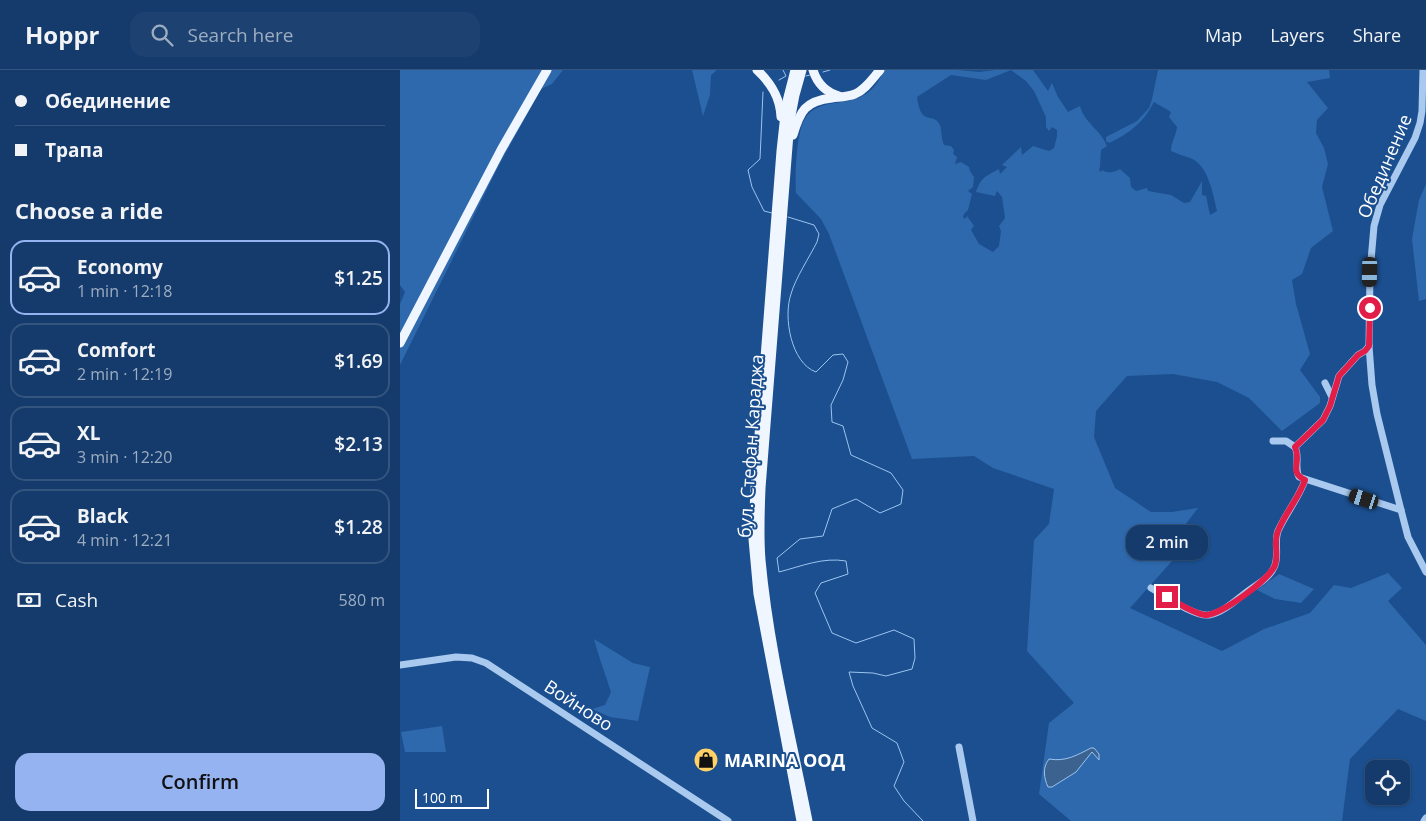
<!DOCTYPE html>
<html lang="en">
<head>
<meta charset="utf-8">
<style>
  :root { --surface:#143b6b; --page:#1d4271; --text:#f1f3f6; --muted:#9dadc1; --line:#33557e; --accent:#95b2f1 }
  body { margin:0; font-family:"Open Sans",sans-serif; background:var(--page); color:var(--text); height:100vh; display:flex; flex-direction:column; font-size:19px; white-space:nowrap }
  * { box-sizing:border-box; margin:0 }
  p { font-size:16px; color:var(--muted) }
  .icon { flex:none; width:28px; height:28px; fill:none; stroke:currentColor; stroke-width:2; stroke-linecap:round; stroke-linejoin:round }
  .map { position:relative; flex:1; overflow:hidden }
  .panel { display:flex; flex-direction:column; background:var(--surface); width:400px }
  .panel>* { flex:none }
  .banner { display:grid; align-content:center; height:110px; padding:0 15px; background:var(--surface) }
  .buttons { position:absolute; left:965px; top:690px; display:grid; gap:10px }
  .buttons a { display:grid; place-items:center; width:45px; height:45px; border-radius:10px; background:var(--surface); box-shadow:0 1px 4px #0004,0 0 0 1px var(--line); font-size:25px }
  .scale { position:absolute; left:15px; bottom:12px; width:74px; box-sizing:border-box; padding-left:5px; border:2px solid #fff; border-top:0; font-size:14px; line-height:18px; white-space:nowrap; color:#fff; -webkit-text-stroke:4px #1b4f8f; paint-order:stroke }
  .end { position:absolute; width:22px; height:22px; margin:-11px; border:6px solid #e11d48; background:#fff; box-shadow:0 0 0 2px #fff }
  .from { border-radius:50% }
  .bubble { position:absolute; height:35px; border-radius:15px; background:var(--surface); box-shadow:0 1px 4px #0004,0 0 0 1px var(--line); font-size:16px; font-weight:600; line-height:35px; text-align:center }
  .car { position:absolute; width:15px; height:30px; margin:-15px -8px; border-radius:6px; box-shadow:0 0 4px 1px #0007; background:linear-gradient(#222 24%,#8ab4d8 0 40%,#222 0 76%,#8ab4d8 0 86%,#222 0) }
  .banner b { display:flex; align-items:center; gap:18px; height:48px; font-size:19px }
  .banner b+b { border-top:1px solid var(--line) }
  .banner i { width:12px; height:12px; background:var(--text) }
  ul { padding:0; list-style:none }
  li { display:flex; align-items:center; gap:15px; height:75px; margin:0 10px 8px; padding:0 5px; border:2px solid var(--line); border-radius:15px }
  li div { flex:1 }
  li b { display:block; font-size:19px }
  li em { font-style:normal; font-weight:600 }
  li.current { border-color:var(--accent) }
  li>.icon { width:45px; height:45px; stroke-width:1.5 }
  h2 { padding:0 15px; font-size:22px; line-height:60px }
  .pay { display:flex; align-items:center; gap:12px; height:55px; padding:0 15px; font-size:19px }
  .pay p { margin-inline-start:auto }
  .cta { display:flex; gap:10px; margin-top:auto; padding:10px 15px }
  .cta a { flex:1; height:58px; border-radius:15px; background:var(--accent); color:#111; font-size:20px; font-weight:600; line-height:58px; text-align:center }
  header { display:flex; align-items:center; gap:30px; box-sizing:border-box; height:70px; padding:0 25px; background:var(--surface); border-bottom:1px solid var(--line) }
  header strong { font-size:24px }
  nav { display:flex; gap:28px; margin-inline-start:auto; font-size:18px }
  .search { width:350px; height:45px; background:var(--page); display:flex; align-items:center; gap:12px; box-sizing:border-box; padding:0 18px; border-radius:15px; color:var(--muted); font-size:19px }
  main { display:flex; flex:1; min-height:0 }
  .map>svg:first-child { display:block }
</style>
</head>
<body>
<header>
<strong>Hoppr</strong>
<div class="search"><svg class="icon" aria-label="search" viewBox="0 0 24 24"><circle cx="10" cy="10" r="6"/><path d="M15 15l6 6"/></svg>Search here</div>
<nav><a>Map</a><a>Layers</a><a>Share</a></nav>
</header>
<main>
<section class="panel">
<div class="banner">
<b><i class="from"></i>Обединение</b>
<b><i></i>Трапа</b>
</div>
<h2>Choose a ride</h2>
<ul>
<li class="current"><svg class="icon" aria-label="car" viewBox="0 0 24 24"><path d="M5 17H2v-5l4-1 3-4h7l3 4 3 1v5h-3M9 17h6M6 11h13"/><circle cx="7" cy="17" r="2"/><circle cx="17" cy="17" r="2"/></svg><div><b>Economy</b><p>1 min · 12:18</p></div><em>$1.25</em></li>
<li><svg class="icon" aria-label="car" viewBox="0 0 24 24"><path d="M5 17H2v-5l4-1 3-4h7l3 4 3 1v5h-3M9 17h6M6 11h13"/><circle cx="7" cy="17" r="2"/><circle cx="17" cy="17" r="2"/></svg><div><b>Comfort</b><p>2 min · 12:19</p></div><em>$1.69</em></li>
<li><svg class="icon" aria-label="car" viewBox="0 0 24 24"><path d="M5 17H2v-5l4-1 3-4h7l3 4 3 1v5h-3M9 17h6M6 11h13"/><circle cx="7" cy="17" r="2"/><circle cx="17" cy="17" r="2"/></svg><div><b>XL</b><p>3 min · 12:20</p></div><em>$2.13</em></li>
<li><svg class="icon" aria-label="car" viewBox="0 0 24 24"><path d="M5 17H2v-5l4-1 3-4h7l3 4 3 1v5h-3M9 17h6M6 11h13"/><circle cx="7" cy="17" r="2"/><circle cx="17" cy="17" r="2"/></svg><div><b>Black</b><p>4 min · 12:21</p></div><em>$1.28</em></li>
</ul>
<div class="pay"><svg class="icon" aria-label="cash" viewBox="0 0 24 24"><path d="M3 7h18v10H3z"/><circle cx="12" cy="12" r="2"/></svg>Cash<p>580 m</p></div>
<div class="cta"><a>Confirm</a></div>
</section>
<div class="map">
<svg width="1026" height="751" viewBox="0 0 1026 751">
  <rect width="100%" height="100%" fill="#1b4f8f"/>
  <g fill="#2e69ad" fill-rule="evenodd">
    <polygon points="0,0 163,0 152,14 141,19 99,95 0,295 0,234 5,222 0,215"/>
    <polygon points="292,0 317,0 311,5 310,25 303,46"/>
    <path d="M484,0H557L579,2L595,0H633L648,21L652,13L658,27L668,42L680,36C685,54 701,60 707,76L701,80L700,97L699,100L701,102L702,100C708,104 715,102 720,99L730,108L731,117L736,121L747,118L748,121L771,125L784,133L790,132L802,111V125L806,126L810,145L817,141C813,124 808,94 790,88C784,86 778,84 771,81C771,72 776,66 777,57L769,47L771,42L754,32C744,52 730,63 709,73L706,71V67L737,51L749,38L752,29L758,0H929L930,8L907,12L928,38L917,50L916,63L924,78L928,94L922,117L933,161L911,178L902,204L892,210L896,234L910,284L900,300L920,327V333L882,361L849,328L817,312L773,304L727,306L696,341L694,367L715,418L751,442H772L798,438L785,455L778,467L773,490L730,538L822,581L864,559L910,543L934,515L951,518L988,503L1002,518L988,531L1026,575V651L998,639L950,689L942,751H671L639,724L649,653L674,633L627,581L634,470L649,454L654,419L593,398L574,386L512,389L429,164L421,149L396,123C395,106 396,60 406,47C426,21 465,47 484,0ZM611,0L626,11L634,21L646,47V57L649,61L652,57L657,60V66L654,78L649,81L633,76L622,85L621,77L602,95L607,97L600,104L599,99C586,106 581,107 576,122L595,126L597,121L602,127L605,148L599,156L601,161L599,176L593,182L579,174L571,160L574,156L567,146L565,149L563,147L564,144L568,140L572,124L568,121L573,117L574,107L570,101L569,97L561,92L555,94L557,87L553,84L554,80L551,76L544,75C541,68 542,61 540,55C533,41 521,58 517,27L551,5L586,10ZM691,678H694L699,684V690L692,681L676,702L652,717H648C644,708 642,698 649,689C666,692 677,685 691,678Z"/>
    <polygon points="1026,114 1026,229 1019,231 1012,169 1019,130"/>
    <polygon points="879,504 914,519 901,533 875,529 857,520"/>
    <polygon points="194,569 233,593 250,597 238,651 210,647 192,639 205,635 211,622 198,583"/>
    <polygon points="42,656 46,682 5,682 1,662"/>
  </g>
  <path fill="#3c6290" stroke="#9cc4f0" d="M691,678H694L699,684V690L692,682L676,702L652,717H648C644,708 642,698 649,689C666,692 677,685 691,678Z"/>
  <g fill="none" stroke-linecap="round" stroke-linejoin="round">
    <g stroke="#9cc4f0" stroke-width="1">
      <polyline points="423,2 430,0"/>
      <polyline points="406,6 410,5"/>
      <polyline points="379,10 386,6 383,0"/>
      <polyline points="363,22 360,89 348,100 352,117 364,141 372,143"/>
      <path d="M388,147L414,155L419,164L417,172C410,186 395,209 391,224C383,247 391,293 416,302L433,285L443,284L448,292L443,310L431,335L432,352L443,356L451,385L491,403L503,420L501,434L480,443L456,429L432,439L423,466L400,469L377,488L379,502C402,496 423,487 446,491L448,504L421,513L415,523L432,563L456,573L494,560L514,569L515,588L512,599L486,606L473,603L449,602L453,616L472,658L497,673L504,692L494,716L504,731L523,751"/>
    </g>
    <g stroke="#a9c9ee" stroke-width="7">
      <polyline points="1023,0 1022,41 1020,53 1015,68 980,135 974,156 970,202 969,276 972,315 977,344 1001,440 1008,467 1026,502"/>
      <polyline points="925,313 932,327"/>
      <path d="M873,371H886L895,377C900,387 894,397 899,407L1001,440"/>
      <polyline points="895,377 923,350 930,336 939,306 958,285 965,281 969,276"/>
      <path d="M751,518C764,525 794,547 809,545C823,543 837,529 848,521C858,514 871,507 875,495C879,484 874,472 878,461C886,443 899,428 905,410"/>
      <polyline points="0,595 56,587 72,588 86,593 328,751"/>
      <polyline points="559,677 573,751"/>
      <polyline points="1024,751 1026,748"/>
    </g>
    <g stroke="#f0f6ff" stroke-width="9">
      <path d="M357,0C371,13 380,27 381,47"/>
      <polyline points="395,0 386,35 381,81 355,417 353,469 358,524 401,751"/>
      <path d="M402,0L395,25L390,51L361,418C360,442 359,466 361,490C369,578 391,665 408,751"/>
      <path d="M413,0C417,13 425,22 439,26"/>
      <path d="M393,65C400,41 405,31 432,28C439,27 447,27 455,24C466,19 472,9 480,0"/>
      <polyline points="0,273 101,80 147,0"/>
    </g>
  </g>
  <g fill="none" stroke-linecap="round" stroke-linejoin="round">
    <path stroke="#e11d48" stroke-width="6" d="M767,527C778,533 792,543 805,545C820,546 870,509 875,495C879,484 873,472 878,461C885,443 899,428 905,410C888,402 902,391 895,377L923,350L930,336L939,306L958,285L965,281L969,276L970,238"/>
  </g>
  <defs>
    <symbol id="shop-disc" viewBox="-11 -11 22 22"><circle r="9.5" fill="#ffd166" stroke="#1b4f8f"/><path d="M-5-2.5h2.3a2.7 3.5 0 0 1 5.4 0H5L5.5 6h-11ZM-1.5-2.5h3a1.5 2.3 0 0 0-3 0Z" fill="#111"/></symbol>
  </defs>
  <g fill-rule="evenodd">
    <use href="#shop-disc" x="292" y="676" width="28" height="28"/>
  </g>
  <g text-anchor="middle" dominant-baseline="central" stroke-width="4" stroke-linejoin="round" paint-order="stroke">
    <g font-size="18" fill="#fff" stroke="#1b4f8f">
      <text transform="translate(984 96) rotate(-67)">Обединение</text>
      <text transform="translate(350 376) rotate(-86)">бул. Стефан Караджа</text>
      <text transform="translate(179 635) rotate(33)">Войново</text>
    </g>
    <g font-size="18" font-weight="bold" fill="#fff" stroke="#1b4f8f" text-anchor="start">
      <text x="324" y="690">MARINA ООД</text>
    </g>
  </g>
</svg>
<div class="buttons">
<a><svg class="icon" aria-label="locate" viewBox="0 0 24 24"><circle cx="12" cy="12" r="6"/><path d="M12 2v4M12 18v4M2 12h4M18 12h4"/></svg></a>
</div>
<div class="scale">100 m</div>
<i class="end from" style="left:970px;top:238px"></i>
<i class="end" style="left:767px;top:527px"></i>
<div class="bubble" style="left:726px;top:455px;width:82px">2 min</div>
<i class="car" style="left:970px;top:202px;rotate:181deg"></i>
<i class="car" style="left:964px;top:429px;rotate:288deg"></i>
</div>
</main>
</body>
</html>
